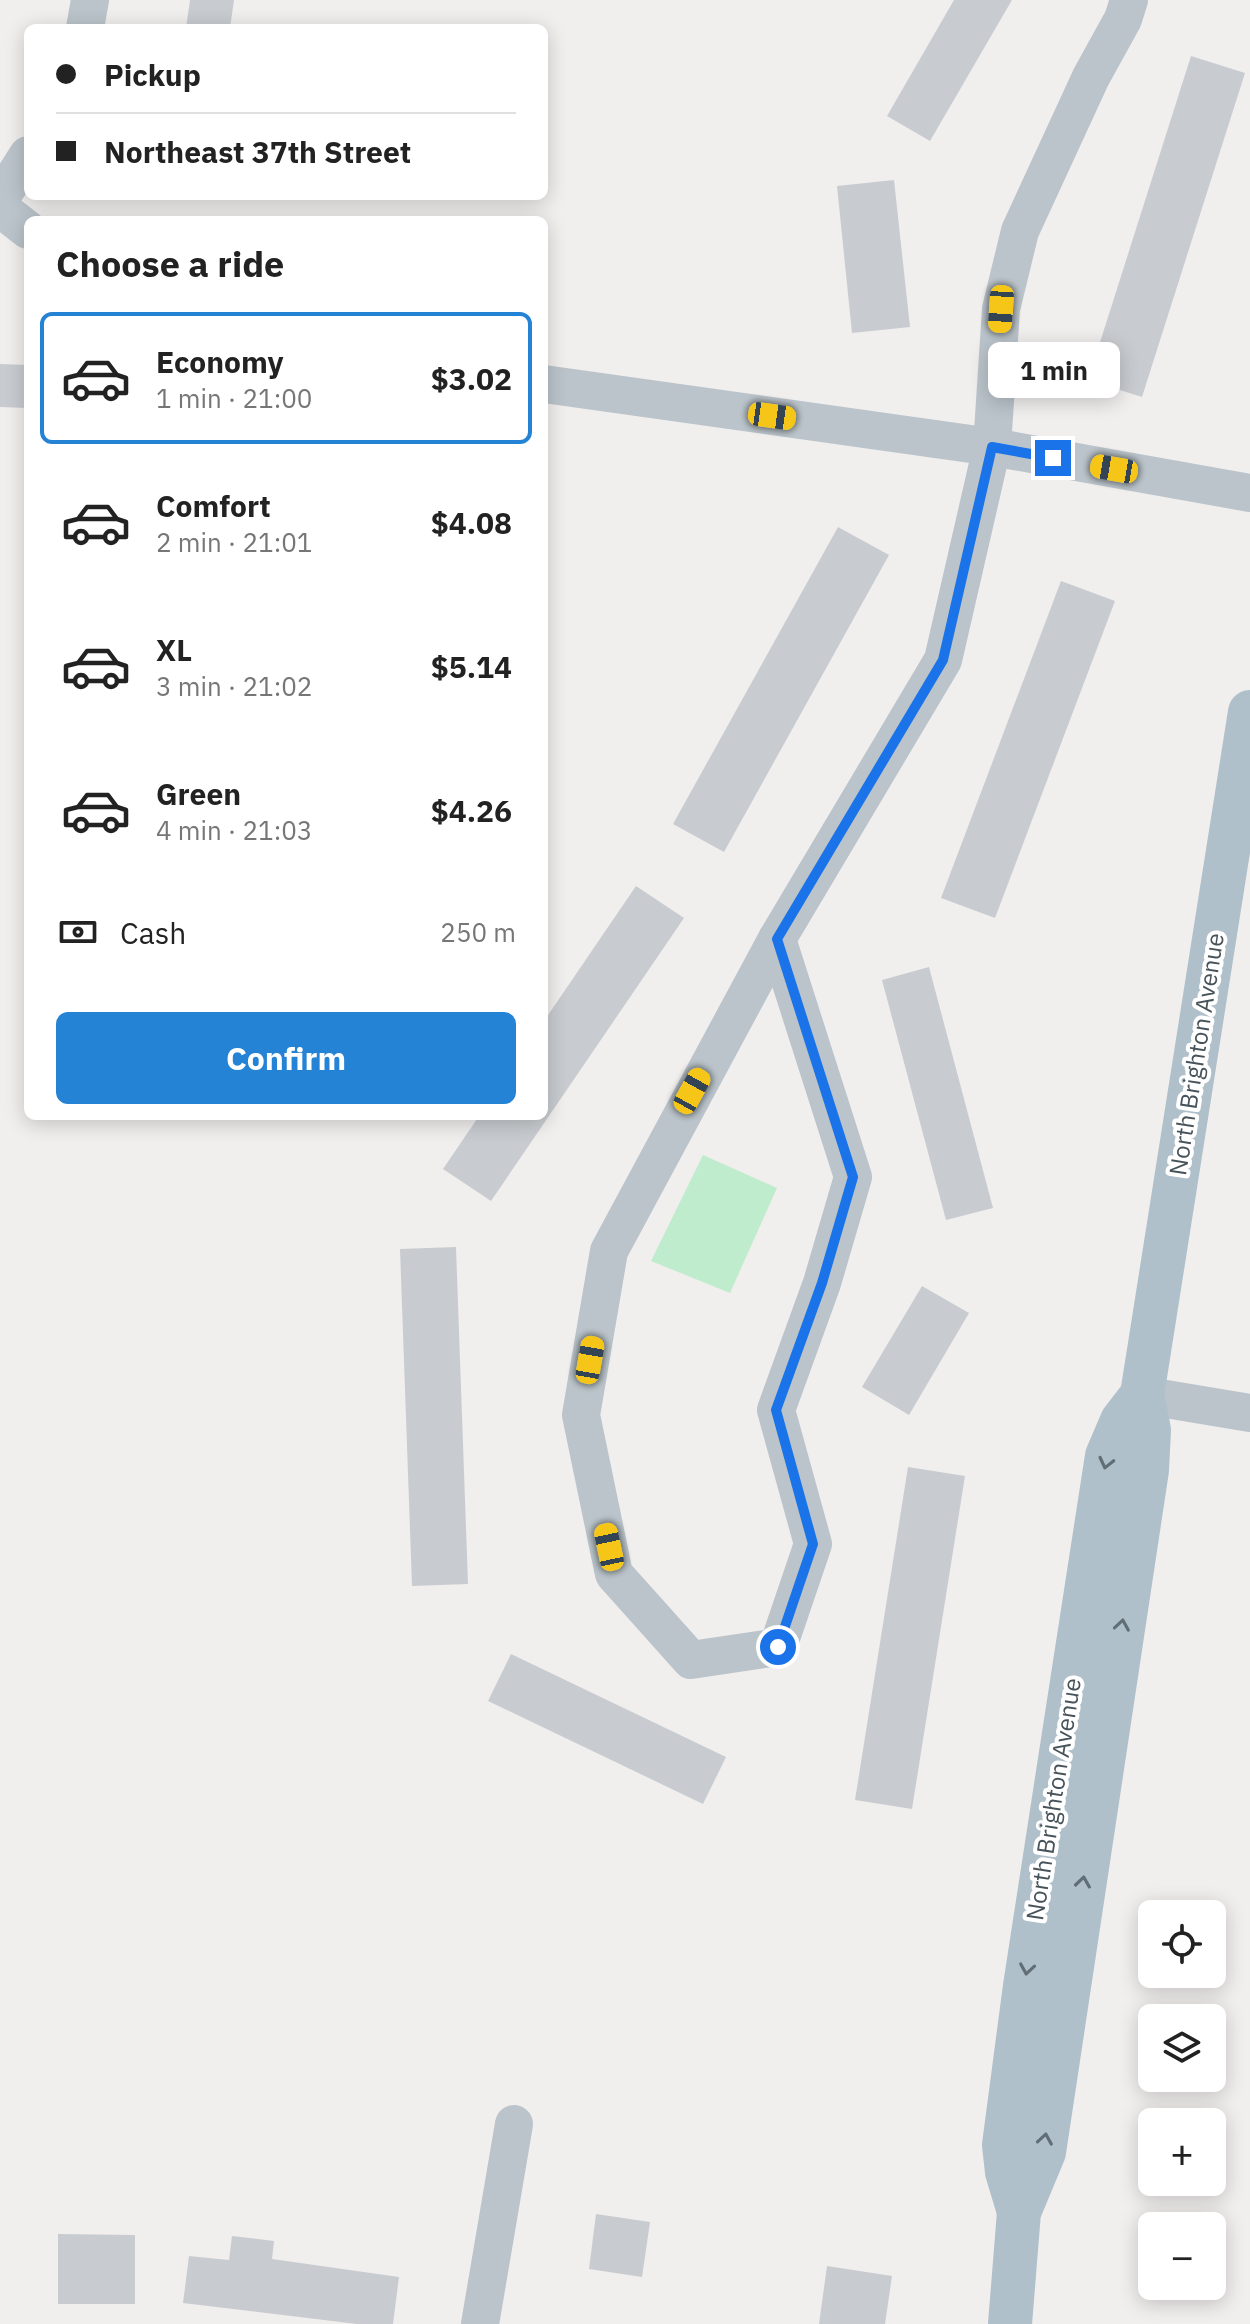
<!DOCTYPE html>
<html lang="en">
<head>
<meta charset="utf-8">
<style>
  :root { --surface:#fff; --page:#f6f6f6; --text:#222; --muted:#767676; --line:#e0e0e0; --accent:#2483d4 }
  body { margin:0; font-family:"IBM Plex Sans",sans-serif; background:var(--page); color:var(--text); height:100vh; display:flex; flex-direction:column; font-size:30px; white-space:nowrap }
  * { box-sizing:border-box; margin:0 }
  p { font-size:26px; color:var(--muted) }
  .icon { flex:none; width:44px; height:44px; fill:none; stroke:currentColor; stroke-width:2; stroke-linecap:round; stroke-linejoin:round }
  .map { position:relative; flex:1; overflow:hidden }
  .panel { position:absolute; left:24px; top:216px; width:524px; height:904px; display:flex; flex-direction:column; background:var(--surface); border-radius:12px; box-shadow:0 4px 20px #0003 }
  .panel>* { flex:none }
  .top-card { position:absolute; left:24px; top:24px; width:524px; height:176px; border-radius:12px; box-shadow:0 4px 20px #0003; display:grid; align-content:center; height:176px; padding:0 32px; background:var(--surface) }
  .fabs { position:absolute; left:1138px; top:1900px; display:grid; gap:16px }
  .fabs a { display:grid; place-items:center; width:88px; height:88px; border-radius:12px; background:var(--surface); box-shadow:0 4px 20px #0003; font-size:40px }
  .end { position:absolute; width:36px; height:36px; margin:-18px; border:10px solid #1a73e8; background:#fff; box-shadow:0 0 0 4px #fff }
  .from { border-radius:50% }
  .bubble { position:absolute; height:56px; border-radius:12px; background:var(--surface); box-shadow:0 4px 20px #0003; font-size:26px; font-weight:700; line-height:56px; text-align:center }
  .car { position:absolute; width:24px; height:48px; margin:-24px -12px; border-radius:10px; box-shadow:0 0 6px 2px #0007; background:linear-gradient(#f5c518 24%,#345 0 40%,#f5c518 0 76%,#345 0 86%,#f5c518 0) }
  .top-card b { display:flex; align-items:center; gap:28px; height:76px; font-size:30px }
  .top-card b+b { border-top:2px solid var(--line) }
  .top-card i { width:20px; height:20px; background:var(--text) }
  ul { padding:0; list-style:none }
  li { display:flex; align-items:center; gap:24px; height:132px; margin:0 16px 12px; padding:0 16px; border:4px solid transparent; border-radius:12px }
  li div { flex:1 }
  li b { display:block; font-size:30px }
  li em { font-style:normal; font-weight:700 }
  li.selected { border-color:var(--accent) }
  li>.icon { width:72px; height:72px; stroke-width:1.5 }
  h2 { padding:0 32px; font-size:36px; line-height:96px }
  .pay { display:flex; align-items:center; gap:20px; height:88px; padding:0 32px; font-size:30px }
  .pay p { margin-inline-start:auto }
  .action { display:flex; gap:16px; margin-top:auto; padding:16px 32px }
  .action a { flex:1; height:92px; border-radius:12px; background:var(--accent); color:#fff; font-size:32px; font-weight:700; line-height:92px; text-align:center }
  .map>svg:first-child { display:block }
</style>
</head>
<body>
<div class="map">
<svg width="1250" height="2324" viewBox="0 0 1250 2324">
  <rect width="100%" height="100%" fill="#f1eeee"/>
  <polygon fill="#bfeccc" points="703,1155 777,1188 730,1293 651,1261"/>
  <g fill="#c8ccd0">
    <polygon points="190,0 234,0 230,28 186,28"/>
    <polygon points="954,0 1012,0 930,141 887,116"/>
    <polygon points="1191,56 1245,73 1142,397 1088,380"/>
    <polygon points="894,180 910,327 852,333 837,186"/>
    <polygon points="0,364 28,365 28,408 0,407"/>
    <polygon points="838,527 889,555 724,852 673,824"/>
    <polygon points="1061,581 1115,601 995,918 941,898"/>
    <polygon points="636,886 684,918 491,1201 443,1169 479,1116 544,1116 544,1021"/>
    <polygon points="929,967 993,1208 946,1220 882,980"/>
    <polygon points="456,1247 468,1584 412,1586 400,1249"/>
    <polygon points="922,1286 969,1313 909,1415 862,1387"/>
    <polygon points="908,1467 965,1476 912,1809 855,1800"/>
    <polygon points="511,1654 726,1757 703,1804 488,1701"/>
    <polygon points="596,2214 650,2222 642,2277 589,2269"/>
    <polygon points="58,2234 135,2235 135,2304 58,2304"/>
    <polygon points="232,2236 274,2241 272,2259 399,2277 393,2324 357,2324 183,2303 189,2256 229,2260"/>
    <polygon points="827,2266 892,2276 885,2324 819,2324"/>
  </g>
  <g fill="none" stroke-linecap="round" stroke-linejoin="round">
    <g stroke="#bac4ca" stroke-width="38">
      <polyline points="85,28 90,0"/>
      <polyline points="0,199 28,155"/>
      <polyline points="0,208 28,230"/>
      <polyline points="544,384 992,447 1250,493"/>
      <polygon points="777,939 853,1177 822,1283 776,1410 813,1544 778,1647 691,1660 614,1574 581,1415 609,1251"/>
      <polyline points="777,939 943,660 992,447 1001,309 1020,231 1091,77 1123,19 1129,0"/>
      <polyline points="1142,1395 1250,1413"/>
      <polyline points="480,2324 514,2124"/>
    </g>
    <g stroke="#afc0cb" stroke-width="44">
      <polyline points="1019,2212 1007,2172 1004,2145 1025,1986 1107,1456 1122,1421 1142,1395"/>
      <polyline points="1010,2324 1019,2212 1044,2152 1147,1470 1149,1430 1142,1395 1250,712"/>
    </g>
  </g>
  <defs><path id="oneway-chevron" d="M-2-3.5L2.5 0L-2 3.5" fill="none" stroke-width="1.6" stroke-linecap="round" stroke-linejoin="round" transform="scale(2)"/></defs>
  <g stroke="#616e76">
    <use href="#oneway-chevron" transform="translate(1106 1463) rotate(103)"/>
    <use href="#oneway-chevron" transform="translate(1122 1625) rotate(-81)"/>
    <use href="#oneway-chevron" transform="translate(1083 1882) rotate(-82)"/>
    <use href="#oneway-chevron" transform="translate(1027 1969) rotate(99)"/>
    <use href="#oneway-chevron" transform="translate(1045 2139) rotate(-81)"/>
  </g>
  <g fill="none" stroke-linecap="round" stroke-linejoin="round">
    <polyline stroke="#1a73e8" stroke-width="10" points="778,1647 813,1544 776,1410 822,1283 853,1177 777,939 943,660 992,447 1053,458"/>
  </g>
  <g text-anchor="middle" dominant-baseline="central" stroke-width="8" stroke-linejoin="round" paint-order="stroke">
    <g font-size="24" fill="#47535a" stroke="#fff">
      <text transform="translate(1196 1054) rotate(-81)">North Brighton Avenue</text>
      <text transform="translate(1053 1799) rotate(-81)">North Brighton Avenue</text>
    </g>
  </g>
</svg>
<div class="fabs">
<a><svg class="icon" aria-label="locate" viewBox="0 0 24 24"><circle cx="12" cy="12" r="6"/><path d="M12 2v4M12 18v4M2 12h4M18 12h4"/></svg></a>
<a><svg class="icon" aria-label="layers" viewBox="0 0 24 24"><path d="M12 4l9 5-9 5-9-5zM3 14l9 5 9-5"/></svg></a>
<a>+</a>
<a>−</a>
</div>
<i class="end from" style="left:778px;top:1647px"></i>
<i class="end" style="left:1053px;top:458px"></i>
<div class="bubble" style="left:988px;top:342px;width:132px">1 min</div>
<i class="car" style="left:1001px;top:309px;rotate:184deg"></i>
<i class="car" style="left:772px;top:416px;rotate:98deg"></i>
<i class="car" style="left:1114px;top:469px;rotate:280deg"></i>
<i class="car" style="left:692px;top:1091px;rotate:29deg"></i>
<i class="car" style="left:590px;top:1360px;rotate:10deg"></i>
<i class="car" style="left:609px;top:1547px;rotate:348deg"></i>
<div class="top-card">
<b><i class="from"></i>Pickup</b>
<b><i></i>Northeast 37th Street</b>
</div>
<section class="panel">
<h2>Choose a ride</h2>
<ul>
<li class="selected"><svg class="icon" aria-label="car" viewBox="0 0 24 24"><path d="M5 17H2v-5l4-1 3-4h7l3 4 3 1v5h-3M9 17h6M6 11h13"/><circle cx="7" cy="17" r="2"/><circle cx="17" cy="17" r="2"/></svg><div><b>Economy</b><p>1 min · 21:00</p></div><em>$3.02</em></li>
<li><svg class="icon" aria-label="car" viewBox="0 0 24 24"><path d="M5 17H2v-5l4-1 3-4h7l3 4 3 1v5h-3M9 17h6M6 11h13"/><circle cx="7" cy="17" r="2"/><circle cx="17" cy="17" r="2"/></svg><div><b>Comfort</b><p>2 min · 21:01</p></div><em>$4.08</em></li>
<li><svg class="icon" aria-label="car" viewBox="0 0 24 24"><path d="M5 17H2v-5l4-1 3-4h7l3 4 3 1v5h-3M9 17h6M6 11h13"/><circle cx="7" cy="17" r="2"/><circle cx="17" cy="17" r="2"/></svg><div><b>XL</b><p>3 min · 21:02</p></div><em>$5.14</em></li>
<li><svg class="icon" aria-label="car" viewBox="0 0 24 24"><path d="M5 17H2v-5l4-1 3-4h7l3 4 3 1v5h-3M9 17h6M6 11h13"/><circle cx="7" cy="17" r="2"/><circle cx="17" cy="17" r="2"/></svg><div><b>Green</b><p>4 min · 21:03</p></div><em>$4.26</em></li>
</ul>
<div class="pay"><svg class="icon" aria-label="cash" viewBox="0 0 24 24"><path d="M3 7h18v10H3z"/><circle cx="12" cy="12" r="2"/></svg>Cash<p>250 m</p></div>
<div class="action"><a>Confirm</a></div>
</section>
</div>
</body>
</html>
